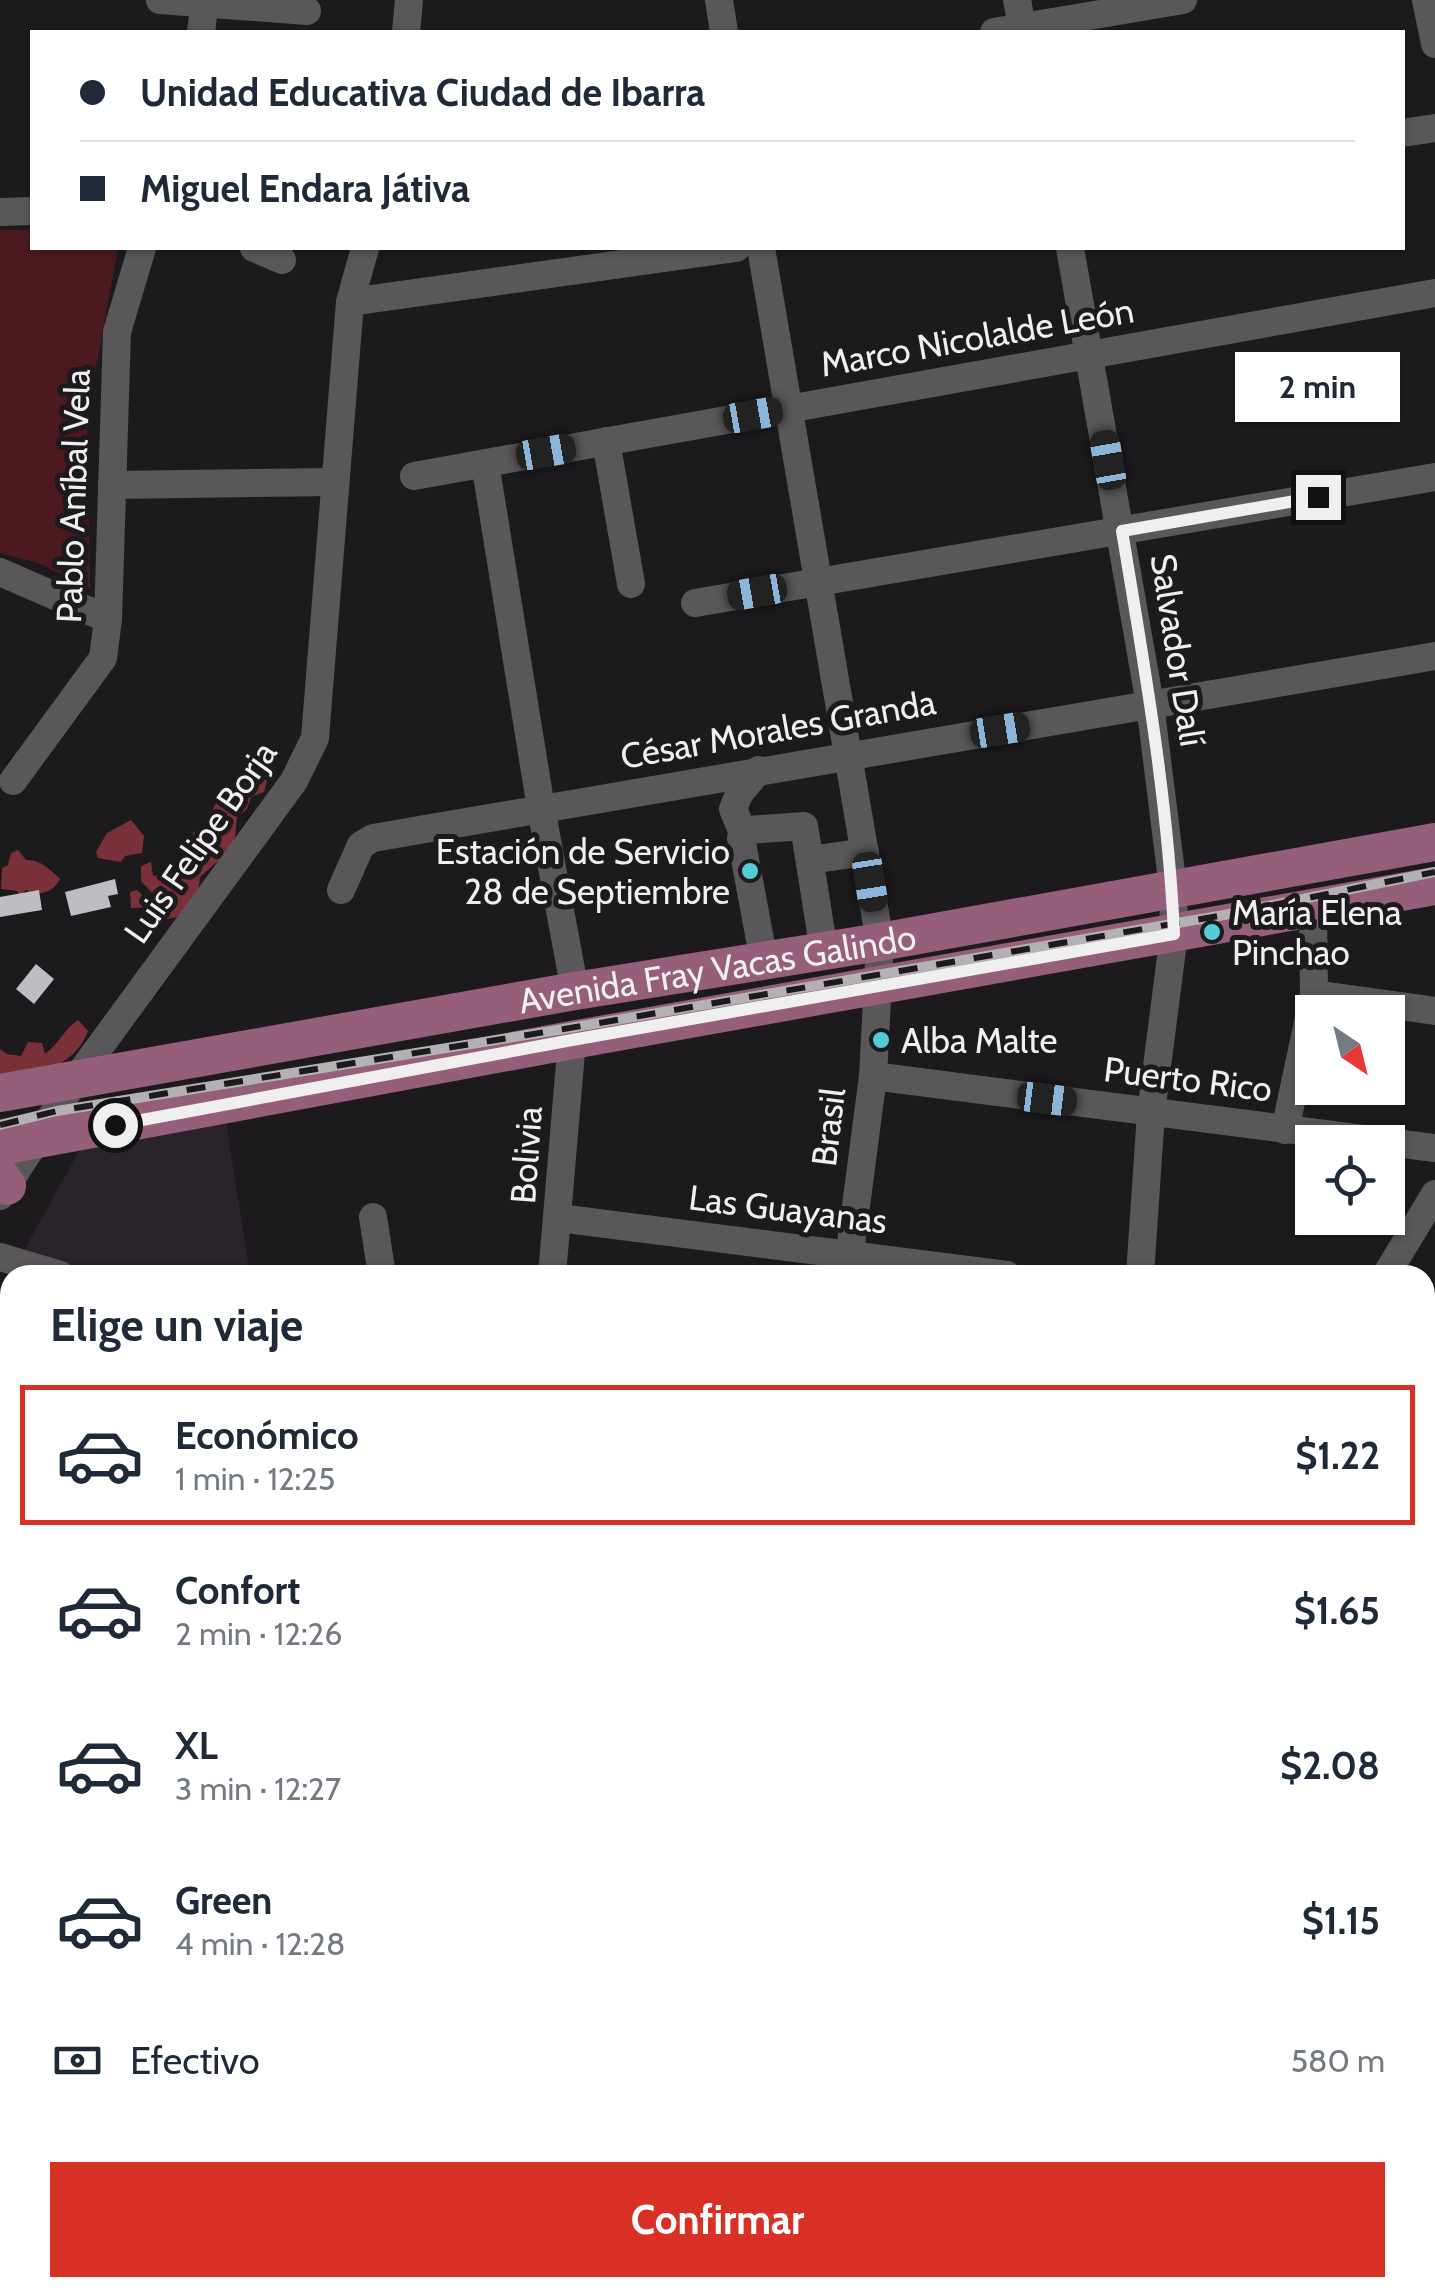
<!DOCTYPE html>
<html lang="es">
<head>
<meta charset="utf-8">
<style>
  :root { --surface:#fff; --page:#f2f2f3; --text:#1f2937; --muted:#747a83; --line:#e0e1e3; --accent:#d93025 }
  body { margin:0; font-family:Cabin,sans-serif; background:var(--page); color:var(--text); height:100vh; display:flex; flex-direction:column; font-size:38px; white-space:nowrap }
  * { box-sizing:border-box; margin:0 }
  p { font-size:32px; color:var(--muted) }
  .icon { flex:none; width:55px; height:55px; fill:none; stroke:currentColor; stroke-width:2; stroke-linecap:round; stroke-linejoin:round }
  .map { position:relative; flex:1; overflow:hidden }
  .panel { position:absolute; left:0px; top:1265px; width:1435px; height:1032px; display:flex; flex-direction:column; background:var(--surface); border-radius:30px 30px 0 0; box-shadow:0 2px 8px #0004 }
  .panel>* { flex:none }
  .banner { position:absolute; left:30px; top:30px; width:1375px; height:220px; border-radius:0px; box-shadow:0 2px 8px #0004; display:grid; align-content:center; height:220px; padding:0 50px; background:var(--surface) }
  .needle { width:65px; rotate:145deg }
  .tools { position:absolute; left:1295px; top:995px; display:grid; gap:20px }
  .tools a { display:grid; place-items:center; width:110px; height:110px; border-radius:0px; background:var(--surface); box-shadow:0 2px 8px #0004; font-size:50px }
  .end { position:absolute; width:45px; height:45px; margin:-22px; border:12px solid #f0eff0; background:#111; box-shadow:0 0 0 5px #111 }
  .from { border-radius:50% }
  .bubble { position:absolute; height:70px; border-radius:0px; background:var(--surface); box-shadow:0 2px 8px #0004; font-size:32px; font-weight:700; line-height:70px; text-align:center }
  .car { position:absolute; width:30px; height:60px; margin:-30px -15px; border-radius:12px; box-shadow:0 0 8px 2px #0007; background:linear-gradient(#222 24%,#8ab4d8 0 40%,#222 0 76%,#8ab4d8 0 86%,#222 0) }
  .banner b { display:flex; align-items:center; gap:35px; height:95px; font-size:38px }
  .banner b+b { border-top:2px solid var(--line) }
  .banner i { width:25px; height:25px; background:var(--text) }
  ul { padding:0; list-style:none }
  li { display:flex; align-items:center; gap:30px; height:140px; margin:0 20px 15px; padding:0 30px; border:5px solid transparent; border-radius:0px }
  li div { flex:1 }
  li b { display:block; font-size:38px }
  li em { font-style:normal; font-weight:700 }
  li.active { border-color:var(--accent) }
  li>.icon { width:90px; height:90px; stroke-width:1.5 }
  h2 { padding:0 50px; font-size:45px; line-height:120px }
  .pay { display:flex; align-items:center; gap:25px; height:110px; padding:0 50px; font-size:38px }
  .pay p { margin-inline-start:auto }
  .action { display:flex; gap:20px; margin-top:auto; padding:20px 50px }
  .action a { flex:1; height:115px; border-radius:0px; background:var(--accent); color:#fff; font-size:40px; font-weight:700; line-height:115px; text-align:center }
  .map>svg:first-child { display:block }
</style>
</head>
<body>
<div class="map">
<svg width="1435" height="2296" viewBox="0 0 1435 2296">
  <rect width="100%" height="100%" fill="#1d1a1d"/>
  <polygon fill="#2a232a" points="226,1122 250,1275 102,1275 22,1254 84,1142"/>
  <g fill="#4c191f">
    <polygon points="0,230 32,230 32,248 118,248 87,417 90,588 38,563 0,553"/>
    <polygon points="1024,2288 1187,2288 1186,2296 1023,2296"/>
  </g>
  <g fill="#7a3038">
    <path d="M254,770L269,773L264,792L251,797L247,809L237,817L234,847L200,877L197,901L177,917L164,920L157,907L131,908L130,892L137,890L147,899L153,894L141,881V866L151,862L153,876L163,874L166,878C193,867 189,857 193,833L211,822L210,815L217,801L236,798L242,787L240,781L246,772Z"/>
    <polygon points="131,820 144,836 142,853 125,856 121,862 98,858 96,852 107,833"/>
    <path d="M18,850L26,860C40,859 51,870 60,879C54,891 44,894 31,894L26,889L21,897L17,891L1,889L2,868L8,865L11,853Z"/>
    <path d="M78,1020L88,1031C74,1069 35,1073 0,1082V1049L7,1054L21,1056L28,1042L42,1043L45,1054C59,1044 64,1029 78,1020Z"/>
  </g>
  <g fill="#bebdc1">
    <polygon points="115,879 118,894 108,896 111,907 71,916 65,892"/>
    <polygon points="39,890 42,910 0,917 0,897"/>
    <polygon points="155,901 166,909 153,925 143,917"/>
    <polygon points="36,964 54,979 34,1004 16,989"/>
  </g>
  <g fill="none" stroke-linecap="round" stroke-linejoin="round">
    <g stroke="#5a575a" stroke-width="28">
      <polyline points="160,0 307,11"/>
      <polyline points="719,0 724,32"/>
      <polyline points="1017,0 1023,32"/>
      <polyline points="1426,0 1435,44"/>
      <polyline points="201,32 205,0"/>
      <polyline points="406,32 409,0"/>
      <polyline points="994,32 1183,0"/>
      <polyline points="1402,133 1435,128"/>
      <polyline points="0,212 32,211"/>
      <polyline points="254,248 282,260"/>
      <polyline points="761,248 880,942 873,1076 847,1275"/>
      <polyline points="1070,248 1150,704 1173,888 1174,934 1151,1113 1140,1275"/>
      <polyline points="350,302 736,248"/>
      <polyline points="606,441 631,584"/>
      <polyline points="485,463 541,808 575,991"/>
      <polyline points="414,476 1435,293"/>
      <polyline points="112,485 335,482"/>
      <polyline points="0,572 108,619"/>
      <polyline points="695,603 1435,477"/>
      <polyline points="13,781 103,658 108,619 117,332 142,248"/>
      <polyline points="743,833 733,809 739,794 759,770"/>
      <polyline points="811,860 865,852"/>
      <polyline points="341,890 361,845 373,838 1435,656"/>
      <polyline points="764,961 741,838 748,830 804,826 824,951"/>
      <polyline points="1314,994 1435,1011"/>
      <polyline points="873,1076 1435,1148"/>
      <polyline points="1285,1130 1314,994 1313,910"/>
      <polyline points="0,1196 76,1079 294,781 315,738 350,302 365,248"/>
      <polyline points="373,1217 382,1275"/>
      <polyline points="559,1218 1007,1275"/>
      <polyline points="0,1257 60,1275"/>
      <polyline points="552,1275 572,1040"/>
      <polyline points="1386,1275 1435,1194"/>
      <polyline points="1425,1412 1435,1414"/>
      <polyline points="0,1509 10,1511"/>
      <polyline points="0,1690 10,1692"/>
      <polyline points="0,1873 10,1874"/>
      <polyline points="0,1902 10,1913"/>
      <polyline points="1425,1910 1435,1912"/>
      <polyline points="0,2002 10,2033"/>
      <polyline points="0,2053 10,2054"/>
      <polyline points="0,2237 10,2238"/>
      <polyline points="55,2288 56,2296"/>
      <polyline points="96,2288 96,2296"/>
      <polyline points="370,2288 436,2296"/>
      <polyline points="1235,2288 1235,2296"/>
      <polyline points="1309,2288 1311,2296"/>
      <polyline points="714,2296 716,2288"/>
      <polyline points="1009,2296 1010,2288"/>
    </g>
    <g stroke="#955f7a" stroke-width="38">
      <path id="s1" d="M0,1093L575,991L880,942L1435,842"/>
      <polyline points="0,1146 572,1040 1435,886"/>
      <polyline points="0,1176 7,1186"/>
    </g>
    <defs>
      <polyline id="rail" points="0,1125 57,1111 564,1029 1224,915 1435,872"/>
    </defs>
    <use href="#rail" stroke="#b3b1b3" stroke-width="10"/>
    <use href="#rail" stroke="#1d1a1d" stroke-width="6" stroke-dasharray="19" stroke-linecap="butt"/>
  </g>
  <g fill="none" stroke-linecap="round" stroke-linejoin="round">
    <path stroke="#f0eff0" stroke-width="12" d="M115,1125L572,1040L1174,934C1168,799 1144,664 1122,531L1318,497"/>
  </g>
  <g fill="#52ccd6" stroke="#1d1a1d" stroke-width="4">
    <circle cx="750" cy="871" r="10"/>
    <circle cx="1212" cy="932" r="10"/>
    <circle cx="881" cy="1040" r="10"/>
  </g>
  <g text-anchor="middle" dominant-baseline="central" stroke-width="10" stroke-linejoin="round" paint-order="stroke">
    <g font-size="35" fill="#f0eff0" stroke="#1d1a1d">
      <text transform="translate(977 337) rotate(-10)">Marco Nicolalde León</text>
      <text transform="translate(73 496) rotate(-88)">Pablo Aníbal Vela</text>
      <text transform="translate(1178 650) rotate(81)">Salvador Dalí</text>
      <text transform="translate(778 729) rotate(-10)">César Morales Granda</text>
      <text transform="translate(200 842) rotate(-55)">Luis Felipe Borja</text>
      <text stroke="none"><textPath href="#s1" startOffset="728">Avenida Fray Vacas Galindo</textPath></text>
      <text transform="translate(1188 1079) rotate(7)">Puerto Rico</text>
      <text transform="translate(828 1127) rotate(-83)">Brasil</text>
      <text transform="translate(526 1155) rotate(-86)">Bolivia</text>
      <text transform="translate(788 1209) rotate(7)">Las Guayanas</text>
    </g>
    <g font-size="35" fill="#f0eff0" stroke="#1d1a1d" text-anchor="start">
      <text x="730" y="851" text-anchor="end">Estación de Servicio<tspan x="730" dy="40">28 de Septiembre</tspan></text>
      <text x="1232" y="912">María Elena<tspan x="1232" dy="40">Pinchao</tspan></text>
      <text x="901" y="1040">Alba Malte</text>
    </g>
  </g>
</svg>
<div class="tools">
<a><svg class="needle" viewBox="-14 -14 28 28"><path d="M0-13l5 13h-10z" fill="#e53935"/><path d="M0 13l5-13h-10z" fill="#747a83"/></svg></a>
<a><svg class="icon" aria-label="locate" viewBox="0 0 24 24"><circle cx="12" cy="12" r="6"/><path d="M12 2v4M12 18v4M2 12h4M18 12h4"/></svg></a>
</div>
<i class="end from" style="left:115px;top:1125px"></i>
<i class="end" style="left:1318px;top:497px"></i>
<div class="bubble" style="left:1235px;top:352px;width:165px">2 min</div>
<i class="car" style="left:753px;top:415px;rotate:80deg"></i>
<i class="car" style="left:546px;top:452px;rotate:80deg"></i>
<i class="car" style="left:1108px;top:460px;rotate:350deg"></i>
<i class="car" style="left:757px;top:592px;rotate:260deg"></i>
<i class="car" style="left:1000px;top:730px;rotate:81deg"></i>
<i class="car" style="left:870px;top:882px;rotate:171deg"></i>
<i class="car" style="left:1047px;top:1099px;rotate:97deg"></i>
<div class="banner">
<b><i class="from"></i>Unidad Educativa Ciudad de Ibarra</b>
<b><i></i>Miguel Endara Játiva</b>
</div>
<section class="panel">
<h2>Elige un viaje</h2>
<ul>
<li class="active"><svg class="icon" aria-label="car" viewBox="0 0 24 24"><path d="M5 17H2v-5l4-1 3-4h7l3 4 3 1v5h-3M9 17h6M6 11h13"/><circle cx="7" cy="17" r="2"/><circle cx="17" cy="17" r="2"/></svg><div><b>Económico</b><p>1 min · 12:25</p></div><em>$1.22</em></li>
<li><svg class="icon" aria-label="car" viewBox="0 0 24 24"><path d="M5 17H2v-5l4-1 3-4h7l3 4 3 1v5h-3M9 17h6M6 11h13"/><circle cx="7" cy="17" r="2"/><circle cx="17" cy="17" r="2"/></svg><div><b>Confort</b><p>2 min · 12:26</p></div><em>$1.65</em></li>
<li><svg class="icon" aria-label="car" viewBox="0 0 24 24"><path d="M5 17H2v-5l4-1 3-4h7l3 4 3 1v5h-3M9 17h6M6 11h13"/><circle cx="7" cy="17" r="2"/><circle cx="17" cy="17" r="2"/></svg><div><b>XL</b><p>3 min · 12:27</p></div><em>$2.08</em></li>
<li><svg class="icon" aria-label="car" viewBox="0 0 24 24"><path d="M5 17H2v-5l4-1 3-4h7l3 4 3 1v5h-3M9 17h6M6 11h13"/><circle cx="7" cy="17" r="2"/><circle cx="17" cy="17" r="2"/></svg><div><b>Green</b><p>4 min · 12:28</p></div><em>$1.15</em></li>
</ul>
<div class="pay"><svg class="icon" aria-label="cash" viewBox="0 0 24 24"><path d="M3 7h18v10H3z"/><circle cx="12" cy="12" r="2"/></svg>Efectivo<p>580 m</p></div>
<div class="action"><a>Confirmar</a></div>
</section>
</div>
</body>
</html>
